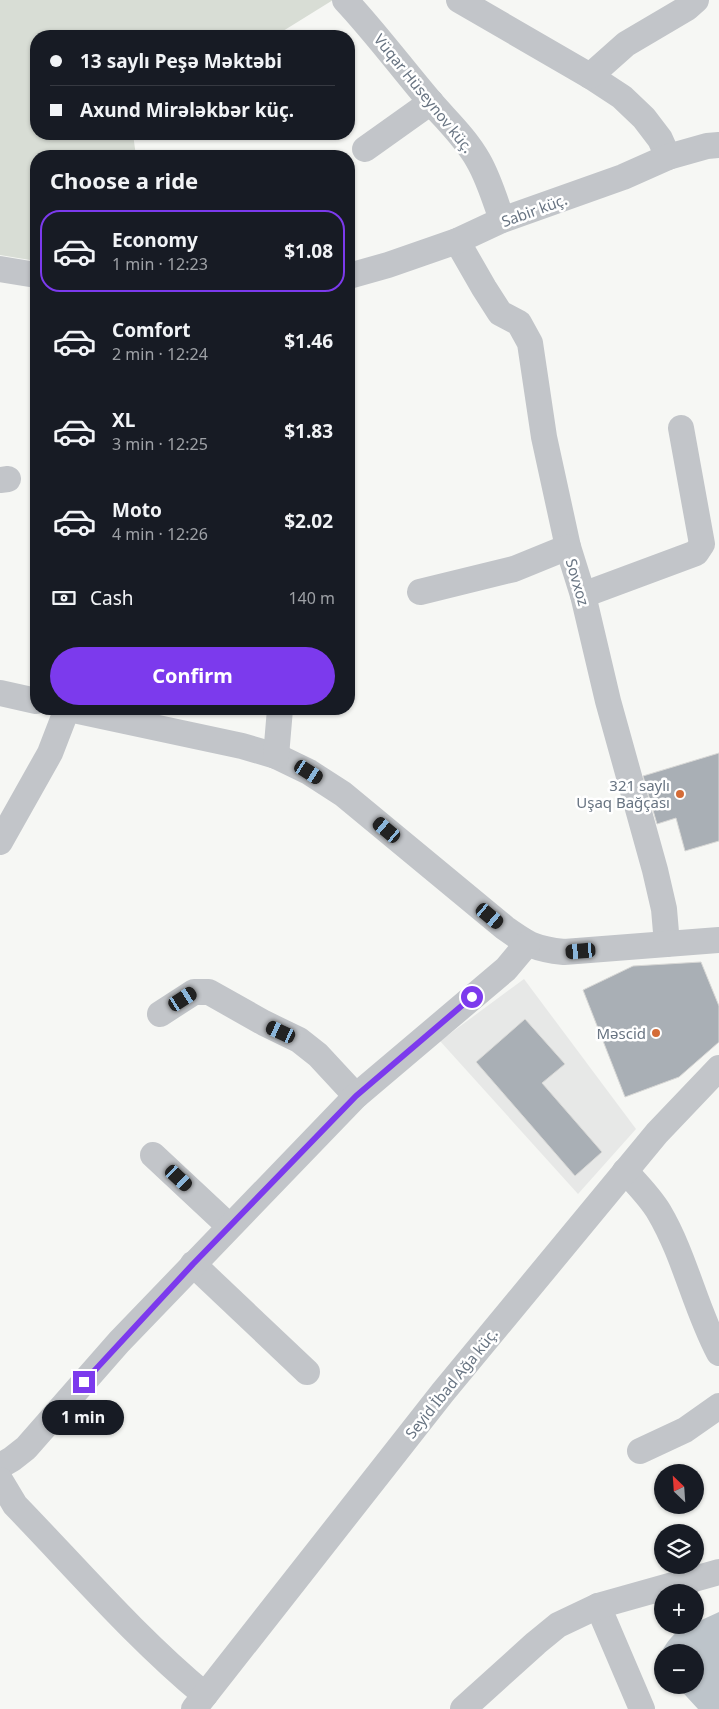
<!DOCTYPE html>
<html lang="en">
<head>
<meta charset="utf-8">
<style>
  :root { --surface:#171b24; --page:#242831; --text:#f1f3f6; --muted:#9ea1a6; --line:#363941; --accent:#7c3aed }
  body { margin:0; font-family:"Noto Sans",sans-serif; background:var(--page); color:var(--text); height:100vh; display:flex; flex-direction:column; font-size:19px; white-space:nowrap }
  * { box-sizing:border-box; margin:0 }
  p { font-size:16px; color:var(--muted) }
  .icon { flex:none; width:28px; height:28px; fill:none; stroke:currentColor; stroke-width:2; stroke-linecap:round; stroke-linejoin:round }
  .map { position:relative; flex:1; overflow:hidden }
  .sheet { position:absolute; left:30px; top:150px; width:325px; height:565px; display:flex; flex-direction:column; background:var(--surface); border-radius:20px; box-shadow:0 1px 4px #0004 }
  .sheet>* { flex:none }
  .top-card { position:absolute; left:30px; top:30px; width:325px; height:110px; border-radius:20px; box-shadow:0 1px 4px #0004; display:grid; align-content:center; height:110px; padding:0 20px; background:var(--surface) }
  .needle { width:32px; rotate:335deg }
  .fabs { position:absolute; left:654px; top:1464px; display:grid; gap:10px }
  .fabs a { display:grid; place-items:center; width:50px; height:50px; border-radius:50%; background:var(--surface); box-shadow:0 1px 4px #0004; font-size:25px }
  .end { position:absolute; width:22px; height:22px; margin:-11px; border:6px solid #7c3aed; background:#fff; box-shadow:0 0 0 2px #fff }
  .from { border-radius:50% }
  .bubble { position:absolute; height:35px; border-radius:18px; background:var(--surface); box-shadow:0 1px 4px #0004; font-size:16px; font-weight:700; line-height:35px; text-align:center }
  .car { position:absolute; width:15px; height:30px; margin:-15px -8px; border-radius:6px; box-shadow:0 0 4px 1px #0007; background:linear-gradient(#222 24%,#8ab4d8 0 40%,#222 0 76%,#8ab4d8 0 86%,#222 0) }
  .top-card b { display:flex; align-items:center; gap:18px; height:48px; font-size:19px }
  .top-card b+b { border-top:1px solid var(--line) }
  .top-card i { width:12px; height:12px; background:var(--text) }
  ul { padding:0; list-style:none }
  li { display:flex; align-items:center; gap:15px; height:82px; margin:0 10px 8px; padding:0 10px; border:2px solid transparent; border-radius:20px }
  li div { flex:1 }
  li b { display:block; font-size:19px }
  li em { font-style:normal; font-weight:700 }
  li.on { border-color:var(--accent) }
  li>.icon { width:45px; height:45px; stroke-width:1.5 }
  h2 { padding:0 20px; font-size:22px; line-height:60px }
  .pay { display:flex; align-items:center; gap:12px; height:55px; padding:0 20px; font-size:19px }
  .pay p { margin-inline-start:auto }
  .cta { display:flex; gap:10px; margin-top:auto; padding:10px 20px }
  .cta a { flex:1; height:58px; border-radius:30px; background:var(--accent); color:#fff; font-size:20px; font-weight:700; line-height:58px; text-align:center }
  .map>svg:first-child { display:block }
</style>
</head>
<body>
<div class="map">
<svg width="719" height="1709" viewBox="0 0 719 1709">
  <rect width="100%" height="100%" fill="#f6f7f4"/>
  <polygon fill="#e7e8e7" points="524,979 636,1129 578,1194 440,1041"/>
  <polygon fill="#d8ddd5" points="0,0 333,0 275,36 36,36 36,134 133,134 136,156 36,156 36,261 0,255"/>
  <path fill="#bdc4ca" d="M719,1612V1709H698L676,1685H695V1652H662V1668L657,1660C665,1645 676,1625 695,1625V1623Z"/>
  <g fill="#a9afb5" stroke="#d8d8d6">
    <polygon points="719,753 719,841 685,851 676,818 657,824 643,776"/>
    <polygon points="701,962 719,1006 719,1042 679,1077 625,1097 583,990 633,966"/>
    <polygon points="525,1019 565,1064 542,1083 602,1152 575,1176 476,1062"/>
  </g>
  <g fill="none" stroke-linecap="round" stroke-linejoin="round">
    <g stroke="#c2c5c9" stroke-width="26">
      <path d="M345,0C375,32 401,67 429,100C446,120 465,137 478,160C489,179 495,200 502,220"/>
      <polyline points="459,0 590,76 622,97 644,118 660,139 668,157"/>
      <polyline points="590,76 626,44 687,8 696,0"/>
      <polyline points="365,149 431,102"/>
      <polyline points="457,241 484,288 500,313 519,323 530,343 544,437 568,547 583,595 608,701 655,870 664,909 667,944"/>
      <polyline points="0,269 36,275"/>
      <polyline points="349,276 388,265 457,241 502,220 623,177 668,157 707,146 719,145"/>
      <polyline points="0,480 8,479"/>
      <polyline points="420,592 514,569 568,547"/>
      <polyline points="583,595 696,553 702,544 681,428"/>
      <polyline points="0,693 36,701"/>
      <path d="M69,709L242,746L276,756L309,772L343,794L505,928C529,945 535,949 564,952L719,940"/>
      <polyline points="276,756 280,709"/>
      <polyline points="0,842 50,753 67,709"/>
      <polyline points="160,1014 194,992 209,992 264,1023 299,1040 318,1055 356,1096"/>
      <polyline points="153,1155 229,1226"/>
      <path d="M625,1171C637,1184 650,1197 659,1212C685,1256 695,1308 719,1353"/>
      <polyline points="193,1264 307,1372"/>
      <polyline points="640,1451 685,1430 719,1406"/>
      <polyline points="0,1466 12,1459 26,1448 119,1342 356,1096 506,969 527,944"/>
      <path d="M0,1480L15,1505C77,1569 136,1638 205,1695"/>
      <polyline points="598,1606 642,1709"/>
      <polyline points="194,1709 443,1392 657,1133 719,1068"/>
      <polyline points="463,1709 536,1643 558,1625 598,1606 719,1572"/>
    </g>
  </g>
  <g fill="none" stroke-linecap="round" stroke-linejoin="round">
    <polyline stroke="#7c3aed" stroke-width="6" points="84,1382 193,1264 356,1096 472,997"/>
  </g>
  <g fill="#d46c37" stroke="#fff" stroke-width="2">
    <circle cx="680" cy="794" r="5"/>
    <circle cx="656" cy="1033" r="5"/>
  </g>
  <g text-anchor="middle" dominant-baseline="central" stroke-width="5" stroke-linejoin="round" paint-order="stroke">
    <g font-size="15" fill="#687482" stroke="#fff">
      <text transform="translate(424 93) rotate(51)">Vüqar Hüseynov küç.</text>
      <text transform="translate(534 210) rotate(-20)">Sabir küç.</text>
      <text transform="translate(578 582) rotate(74)">Sovxoz</text>
      <text transform="translate(451 1383) rotate(-51)">Seyid İbad Ağa küç.</text>
    </g>
    <g font-size="15" fill="#687482" stroke="#fff" text-anchor="end">
      <text x="670" y="785">321 saylı<tspan x="670" dy="17">Uşaq Bağçası</tspan></text>
      <text x="646" y="1033">Məscid</text>
    </g>
  </g>
</svg>
<div class="fabs">
<a><svg class="needle" viewBox="-14 -14 28 28"><path d="M0-13l5 13h-10z" fill="#e53935"/><path d="M0 13l5-13h-10z" fill="#9ea1a6"/></svg></a>
<a><svg class="icon" aria-label="layers" viewBox="0 0 24 24"><path d="M12 4l9 5-9 5-9-5zM3 14l9 5 9-5"/></svg></a>
<a>+</a>
<a>−</a>
</div>
<i class="end from" style="left:472px;top:997px"></i>
<i class="end" style="left:84px;top:1382px"></i>
<div class="bubble" style="left:42px;top:1400px;width:82px">1 min</div>
<i class="car" style="left:309px;top:772px;rotate:122deg"></i>
<i class="car" style="left:387px;top:830px;rotate:310deg"></i>
<i class="car" style="left:490px;top:916px;rotate:130deg"></i>
<i class="car" style="left:581px;top:951px;rotate:265deg"></i>
<i class="car" style="left:183px;top:999px;rotate:57deg"></i>
<i class="car" style="left:281px;top:1032px;rotate:295deg"></i>
<i class="car" style="left:179px;top:1178px;rotate:133deg"></i>
<div class="top-card">
<b><i class="from"></i>13 saylı Peşə Məktəbi</b>
<b><i></i>Axund Mirələkbər küç.</b>
</div>
<section class="sheet">
<h2>Choose a ride</h2>
<ul>
<li class="on"><svg class="icon" aria-label="car" viewBox="0 0 24 24"><path d="M5 17H2v-5l4-1 3-4h7l3 4 3 1v5h-3M9 17h6M6 11h13"/><circle cx="7" cy="17" r="2"/><circle cx="17" cy="17" r="2"/></svg><div><b>Economy</b><p>1 min · 12:23</p></div><em>$1.08</em></li>
<li><svg class="icon" aria-label="car" viewBox="0 0 24 24"><path d="M5 17H2v-5l4-1 3-4h7l3 4 3 1v5h-3M9 17h6M6 11h13"/><circle cx="7" cy="17" r="2"/><circle cx="17" cy="17" r="2"/></svg><div><b>Comfort</b><p>2 min · 12:24</p></div><em>$1.46</em></li>
<li><svg class="icon" aria-label="car" viewBox="0 0 24 24"><path d="M5 17H2v-5l4-1 3-4h7l3 4 3 1v5h-3M9 17h6M6 11h13"/><circle cx="7" cy="17" r="2"/><circle cx="17" cy="17" r="2"/></svg><div><b>XL</b><p>3 min · 12:25</p></div><em>$1.83</em></li>
<li><svg class="icon" aria-label="car" viewBox="0 0 24 24"><path d="M5 17H2v-5l4-1 3-4h7l3 4 3 1v5h-3M9 17h6M6 11h13"/><circle cx="7" cy="17" r="2"/><circle cx="17" cy="17" r="2"/></svg><div><b>Moto</b><p>4 min · 12:26</p></div><em>$2.02</em></li>
</ul>
<div class="pay"><svg class="icon" aria-label="cash" viewBox="0 0 24 24"><path d="M3 7h18v10H3z"/><circle cx="12" cy="12" r="2"/></svg>Cash<p>140 m</p></div>
<div class="cta"><a>Confirm</a></div>
</section>
</div>
</body>
</html>
